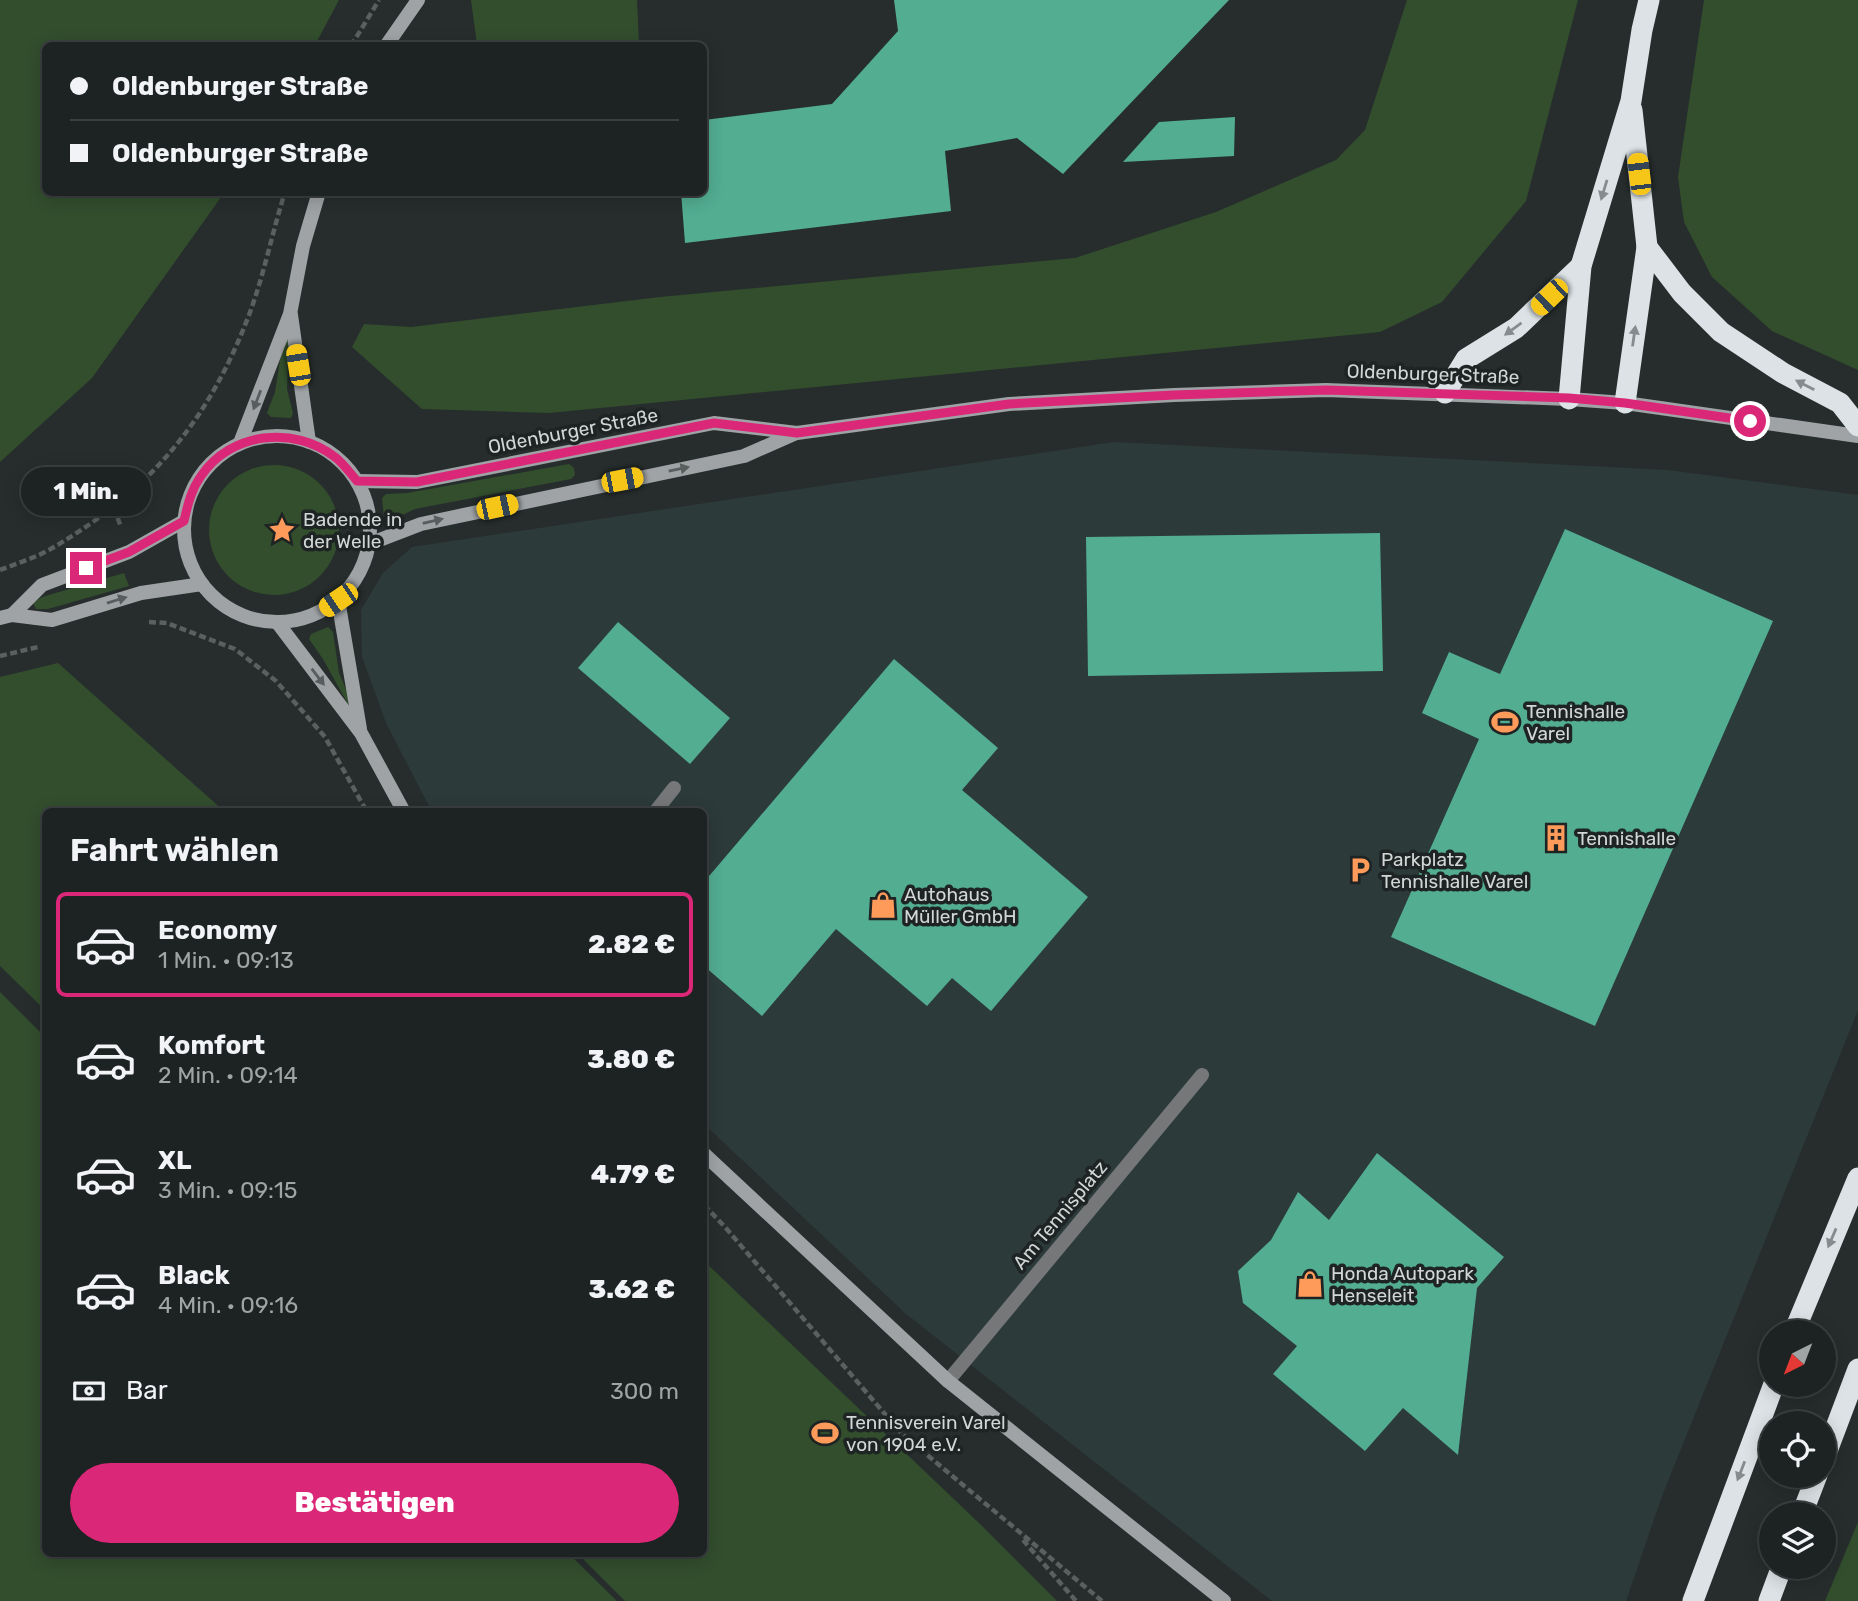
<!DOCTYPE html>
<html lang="de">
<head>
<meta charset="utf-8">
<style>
  :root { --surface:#1d2222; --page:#2a2f2f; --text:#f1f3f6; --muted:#a0a4a5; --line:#3b3f40; --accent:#db2777 }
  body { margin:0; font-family:Rubik,sans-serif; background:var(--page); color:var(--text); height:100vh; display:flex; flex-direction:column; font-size:26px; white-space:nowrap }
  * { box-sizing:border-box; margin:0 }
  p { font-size:23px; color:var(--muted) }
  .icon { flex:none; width:38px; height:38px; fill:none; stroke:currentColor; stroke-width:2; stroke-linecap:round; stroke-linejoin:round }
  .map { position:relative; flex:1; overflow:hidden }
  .panel { position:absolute; left:42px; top:808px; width:665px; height:749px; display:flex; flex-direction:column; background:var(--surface); border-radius:10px; box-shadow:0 4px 18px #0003,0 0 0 2px var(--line) }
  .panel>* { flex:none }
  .guide { position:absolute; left:42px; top:42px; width:665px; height:154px; border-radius:10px; box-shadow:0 4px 18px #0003,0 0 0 2px var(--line); display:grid; align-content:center; height:154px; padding:0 28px; background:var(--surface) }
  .needle { width:46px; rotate:222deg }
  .controls { position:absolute; left:1759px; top:1320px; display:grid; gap:14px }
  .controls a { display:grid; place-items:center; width:77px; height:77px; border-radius:50%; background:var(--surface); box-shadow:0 4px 18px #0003,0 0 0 2px var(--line); font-size:35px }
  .end { position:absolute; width:32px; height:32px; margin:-16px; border:9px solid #db2777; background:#fff; box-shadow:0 0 0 4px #fff }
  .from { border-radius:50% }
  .bubble { position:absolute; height:49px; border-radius:24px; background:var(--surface); box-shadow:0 4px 18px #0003,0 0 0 2px var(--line); font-size:23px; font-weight:800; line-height:49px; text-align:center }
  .car { position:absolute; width:21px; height:42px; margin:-21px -10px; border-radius:9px; box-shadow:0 0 5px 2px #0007; background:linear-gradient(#f5c518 24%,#345 0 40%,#f5c518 0 76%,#345 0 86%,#f5c518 0) }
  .guide b { display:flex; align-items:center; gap:24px; height:66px; font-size:26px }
  .guide b+b { border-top:2px solid var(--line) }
  .guide i { width:18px; height:18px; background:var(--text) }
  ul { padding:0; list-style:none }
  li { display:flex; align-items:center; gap:21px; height:105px; margin:0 14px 10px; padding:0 14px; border:4px solid transparent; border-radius:10px }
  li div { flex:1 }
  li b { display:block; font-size:26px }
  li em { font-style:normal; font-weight:800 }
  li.current { border-color:var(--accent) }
  li>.icon { width:63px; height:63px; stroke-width:1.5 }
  h2 { padding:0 28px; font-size:32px; line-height:84px }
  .pay { display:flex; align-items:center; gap:18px; height:77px; padding:0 28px; font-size:26px }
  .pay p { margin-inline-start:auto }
  .button { display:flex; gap:14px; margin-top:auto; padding:14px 28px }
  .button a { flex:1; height:80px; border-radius:42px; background:var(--accent); color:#fff; font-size:28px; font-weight:800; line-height:80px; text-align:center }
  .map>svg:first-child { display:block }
</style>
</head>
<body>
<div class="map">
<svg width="1858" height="1601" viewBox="0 0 1858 1601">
  <rect width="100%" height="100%" fill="#272d2d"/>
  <polygon fill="#2d3a3a" points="1114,442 1668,470 1858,495 1858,1010 1662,1496 1626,1601 1272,1601 906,1314 704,1124 704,812 432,812 386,723 362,657 361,610 383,573 412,547"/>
  <g fill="#324e2d">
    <polygon points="0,0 339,0 315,45 46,46 46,192 224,193 92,378 0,462"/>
    <polygon points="471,0 637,0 639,45 477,45"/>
    <polygon points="1407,0 1578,0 1526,201 1442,302 1380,332 549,413 422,409 352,347 364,324 411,327 660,297 1075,258 1216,212 1336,160 1365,130"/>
    <polygon points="1704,0 1858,0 1858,370 1772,331 1712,277 1684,222 1678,177"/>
    <polygon points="284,335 289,337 287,389 293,413 291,418 271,417 267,413 275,392"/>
    <polygon points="569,464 574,468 575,475 571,479 415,509 389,521 384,517 382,498 386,494 407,493"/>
    <circle cx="274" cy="530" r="65"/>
    <polygon points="124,573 129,586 48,609 36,609 33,603 42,597"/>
    <polygon points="328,627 333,632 339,673 355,711 354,715 323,659 309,639 311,634"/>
    <polygon points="58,663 225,812 46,812 45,1010 0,966 0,677"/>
    <polygon points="0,992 45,1037 46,1554 569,1554 617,1601 0,1601"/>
    <polygon points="704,1261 980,1524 1057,1601 625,1601 578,1554 704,1554"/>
    <polygon points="1858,1522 1858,1601 1825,1601"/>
  </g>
  <g fill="#52ad91">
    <polygon points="894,0 1229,0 1063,174 1017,138 945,151 951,211 685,243 681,192 704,192 704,120 832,104 898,31"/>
    <polygon points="1235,117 1234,156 1123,162 1159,122"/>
    <polygon points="1565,529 1773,621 1595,1026 1391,937 1479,739 1422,713 1449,652 1500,674"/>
    <polygon points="1380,533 1383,671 1088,676 1086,537"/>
    <polygon points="618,622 730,718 690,764 578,668"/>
    <polygon points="894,659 998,748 962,790 1088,897 991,1011 952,978 927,1006 836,929 762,1016 704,966 704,882"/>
    <polygon points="1377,1153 1504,1257 1477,1288 1458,1455 1403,1408 1365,1451 1273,1374 1297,1346 1243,1303 1238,1271 1271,1240 1298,1192 1329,1220"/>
  </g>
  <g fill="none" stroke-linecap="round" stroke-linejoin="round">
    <g stroke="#5a6060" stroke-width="4.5" stroke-dasharray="7 3.5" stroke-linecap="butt">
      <polyline points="351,46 379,0"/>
      <polyline points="114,508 121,527"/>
      <path d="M0,570C18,563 38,557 54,547C151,490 209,420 249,315C264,275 272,233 285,192"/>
      <polyline points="149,622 167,623 235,649 276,681 325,737 367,812"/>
      <polyline points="0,656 38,647"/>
      <polyline points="704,1205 725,1227 902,1434 1102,1601"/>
      <polyline points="1023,1540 1076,1601"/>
    </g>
    <polyline stroke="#757779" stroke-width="14" points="655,812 674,788"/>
    <polyline stroke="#757779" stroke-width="14" points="948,1381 1202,1075"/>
    <g stroke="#9fa3a5" stroke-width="14">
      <polyline points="386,46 418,0"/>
      <polyline points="291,315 309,442"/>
      <circle cx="277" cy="529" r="93"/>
      <polyline points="240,443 290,314 303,246 319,192"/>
      <polyline points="357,481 417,482 714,423 797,433 1009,404 1174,395 1326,390 1569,399 1625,403 1858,436"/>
      <polyline points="369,544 421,524 744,456 796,433"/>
      <polyline points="338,600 360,729"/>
      <polyline points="12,615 42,585 129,552 184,521"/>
      <polyline points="0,618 12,615 52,620 141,593 202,584"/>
      <polyline points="277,622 361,733 404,812"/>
      <polyline points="704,1154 948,1381 1224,1601"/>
    </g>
    <g stroke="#dce2e5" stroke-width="21">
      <polyline points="1647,247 1682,293 1721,332 1783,373 1840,403 1858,426"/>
      <polyline points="1445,393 1466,359 1516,328 1581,266"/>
      <polyline points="1569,399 1581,266 1631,101 1642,30 1649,0"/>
      <polyline points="1625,403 1647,247 1632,110"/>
      <polyline points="1794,1332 1858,1178"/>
      <polyline points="1824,1459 1858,1369"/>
      <polyline points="1802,1514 1817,1475"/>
      <polyline points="1693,1601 1774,1384"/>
      <polyline points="1769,1601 1782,1566"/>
    </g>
  </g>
  <defs><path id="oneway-solid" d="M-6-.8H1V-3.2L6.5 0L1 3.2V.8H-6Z" transform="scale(1.75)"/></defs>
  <g fill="#868c8e">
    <use href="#oneway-solid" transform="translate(1604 190) rotate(107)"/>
    <use href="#oneway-solid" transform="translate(1513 329) rotate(144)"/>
    <use href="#oneway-solid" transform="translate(1634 336) rotate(-82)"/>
    <use href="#oneway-solid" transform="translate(1805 385) rotate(-153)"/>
    <use href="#oneway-solid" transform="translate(1832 1238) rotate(113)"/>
    <use href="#oneway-solid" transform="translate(1741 1471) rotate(111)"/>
  </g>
  <g fill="#585d5e">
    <use href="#oneway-solid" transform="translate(257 400) rotate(111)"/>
    <use href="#oneway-solid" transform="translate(679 469) rotate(-11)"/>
    <use href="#oneway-solid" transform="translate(433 521) rotate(-13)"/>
    <use href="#oneway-solid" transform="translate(117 600) rotate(-17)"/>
    <use href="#oneway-solid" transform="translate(318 677) rotate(53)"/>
  </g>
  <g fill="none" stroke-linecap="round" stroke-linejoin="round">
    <path stroke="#db2777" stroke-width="9" d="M86,568L129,552L184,521C188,504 191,490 201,476C231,432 294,425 335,457C343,463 350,473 357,481L417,482L714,423L797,433L1009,404L1174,395L1326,390L1569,398L1625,403L1750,421"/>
  </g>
  <defs>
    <symbol id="sight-bare" viewBox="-9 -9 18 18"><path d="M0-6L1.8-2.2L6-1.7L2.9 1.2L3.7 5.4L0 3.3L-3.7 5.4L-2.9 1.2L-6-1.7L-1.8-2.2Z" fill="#ff9b5a" stroke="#1e2323" stroke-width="2.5" paint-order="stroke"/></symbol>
    <symbol id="stadium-bare" viewBox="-9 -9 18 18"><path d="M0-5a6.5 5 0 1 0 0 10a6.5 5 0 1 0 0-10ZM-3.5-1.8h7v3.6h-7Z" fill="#ff9b5a" stroke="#1e2323" stroke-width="2.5" paint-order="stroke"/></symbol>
    <symbol id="building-bare" viewBox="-9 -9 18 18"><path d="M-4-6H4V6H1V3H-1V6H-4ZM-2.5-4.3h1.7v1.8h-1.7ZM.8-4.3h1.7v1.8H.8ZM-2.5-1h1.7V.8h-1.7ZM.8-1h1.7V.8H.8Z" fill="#ff9b5a" stroke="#1e2323" stroke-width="2.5" paint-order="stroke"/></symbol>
    <symbol id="parking-bare" viewBox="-9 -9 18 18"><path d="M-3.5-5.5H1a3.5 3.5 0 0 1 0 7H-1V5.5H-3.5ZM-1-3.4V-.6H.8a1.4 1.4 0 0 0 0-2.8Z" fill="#ff9b5a" stroke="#1e2323" stroke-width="2.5" paint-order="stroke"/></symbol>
    <symbol id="shop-bare" viewBox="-9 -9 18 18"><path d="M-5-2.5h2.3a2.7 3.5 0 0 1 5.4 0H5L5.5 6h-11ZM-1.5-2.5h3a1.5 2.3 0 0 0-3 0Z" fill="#ff9b5a" stroke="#1e2323" stroke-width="2.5" paint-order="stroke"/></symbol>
  </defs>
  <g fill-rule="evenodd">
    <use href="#sight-bare" x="263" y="511" width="38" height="38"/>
    <use href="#stadium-bare" x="1486" y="703" width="38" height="38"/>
    <use href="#building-bare" x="1537" y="819" width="38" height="38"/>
    <use href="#parking-bare" x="1341" y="851" width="38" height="38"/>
    <use href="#shop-bare" x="864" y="886" width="38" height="38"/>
    <use href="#shop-bare" x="1291" y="1265" width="38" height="38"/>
    <use href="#stadium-bare" x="806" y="1414" width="38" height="38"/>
  </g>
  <g text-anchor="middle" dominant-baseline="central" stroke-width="7" stroke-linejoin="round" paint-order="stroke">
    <g font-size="19" fill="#d2d6d6" stroke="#1e2323">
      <text transform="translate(1433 374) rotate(2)">Oldenburger Straße</text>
      <text transform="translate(573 431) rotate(-11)">Oldenburger Straße</text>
      <text transform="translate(1060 1215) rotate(-50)">Am Tennisplatz</text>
    </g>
    <g font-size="19" fill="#d2d6d6" stroke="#1e2323" text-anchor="start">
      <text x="303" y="519">Badende in<tspan x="303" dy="22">der Welle</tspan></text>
      <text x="1526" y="711">Tennishalle<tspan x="1526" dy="22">Varel</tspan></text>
      <text x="1577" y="838">Tennishalle</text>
      <text x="1381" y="859">Parkplatz<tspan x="1381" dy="22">Tennishalle Varel</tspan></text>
      <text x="904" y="894">Autohaus<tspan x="904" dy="22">Müller GmbH</tspan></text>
      <text x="1331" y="1273">Honda Autopark<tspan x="1331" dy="22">Henseleit</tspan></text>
      <text x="846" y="1422">Tennisverein Varel<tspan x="846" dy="22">von 1904 e.V.</tspan></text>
    </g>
  </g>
</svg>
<div class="controls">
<a><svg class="needle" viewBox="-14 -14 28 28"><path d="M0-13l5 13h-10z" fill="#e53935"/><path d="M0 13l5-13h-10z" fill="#a0a4a5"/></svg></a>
<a><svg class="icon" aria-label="locate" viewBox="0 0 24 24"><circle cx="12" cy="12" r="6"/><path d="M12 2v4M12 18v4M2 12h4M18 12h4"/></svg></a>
<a><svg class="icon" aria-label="layers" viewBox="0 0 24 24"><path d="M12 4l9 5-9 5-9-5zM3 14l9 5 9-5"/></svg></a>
</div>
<i class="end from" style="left:1750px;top:421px"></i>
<i class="end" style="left:86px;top:568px"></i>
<div class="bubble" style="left:21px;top:467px;width:130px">1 Min.</div>
<i class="car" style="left:1639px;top:174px;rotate:353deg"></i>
<i class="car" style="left:1549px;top:297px;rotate:226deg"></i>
<i class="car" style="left:298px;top:365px;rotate:351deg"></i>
<i class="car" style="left:622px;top:480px;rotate:79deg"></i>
<i class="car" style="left:497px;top:507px;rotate:78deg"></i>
<i class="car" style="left:338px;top:600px;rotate:236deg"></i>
<div class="guide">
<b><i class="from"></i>Oldenburger Straße</b>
<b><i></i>Oldenburger Straße</b>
</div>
<section class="panel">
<h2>Fahrt wählen</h2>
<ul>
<li class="current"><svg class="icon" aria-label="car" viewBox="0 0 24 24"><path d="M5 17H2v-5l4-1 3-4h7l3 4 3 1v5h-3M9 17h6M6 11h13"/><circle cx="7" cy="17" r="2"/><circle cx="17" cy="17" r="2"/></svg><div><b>Economy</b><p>1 Min. · 09:13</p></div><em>2.82 €</em></li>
<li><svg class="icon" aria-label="car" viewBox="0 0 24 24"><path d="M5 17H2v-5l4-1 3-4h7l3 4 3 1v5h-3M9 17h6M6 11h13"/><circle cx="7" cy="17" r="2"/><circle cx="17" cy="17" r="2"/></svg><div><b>Komfort</b><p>2 Min. · 09:14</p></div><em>3.80 €</em></li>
<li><svg class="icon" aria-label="car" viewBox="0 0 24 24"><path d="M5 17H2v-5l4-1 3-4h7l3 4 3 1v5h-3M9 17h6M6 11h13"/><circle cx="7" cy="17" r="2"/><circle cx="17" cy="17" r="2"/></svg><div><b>XL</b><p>3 Min. · 09:15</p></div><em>4.79 €</em></li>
<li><svg class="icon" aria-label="car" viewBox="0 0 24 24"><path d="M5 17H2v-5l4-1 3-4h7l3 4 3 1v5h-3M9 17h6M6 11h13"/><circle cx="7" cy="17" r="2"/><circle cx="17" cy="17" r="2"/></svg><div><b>Black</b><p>4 Min. · 09:16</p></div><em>3.62 €</em></li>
</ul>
<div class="pay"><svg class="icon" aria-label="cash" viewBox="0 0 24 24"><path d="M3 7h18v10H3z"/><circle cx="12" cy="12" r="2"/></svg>Bar<p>300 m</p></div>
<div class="button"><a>Bestätigen</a></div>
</section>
</div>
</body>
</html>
